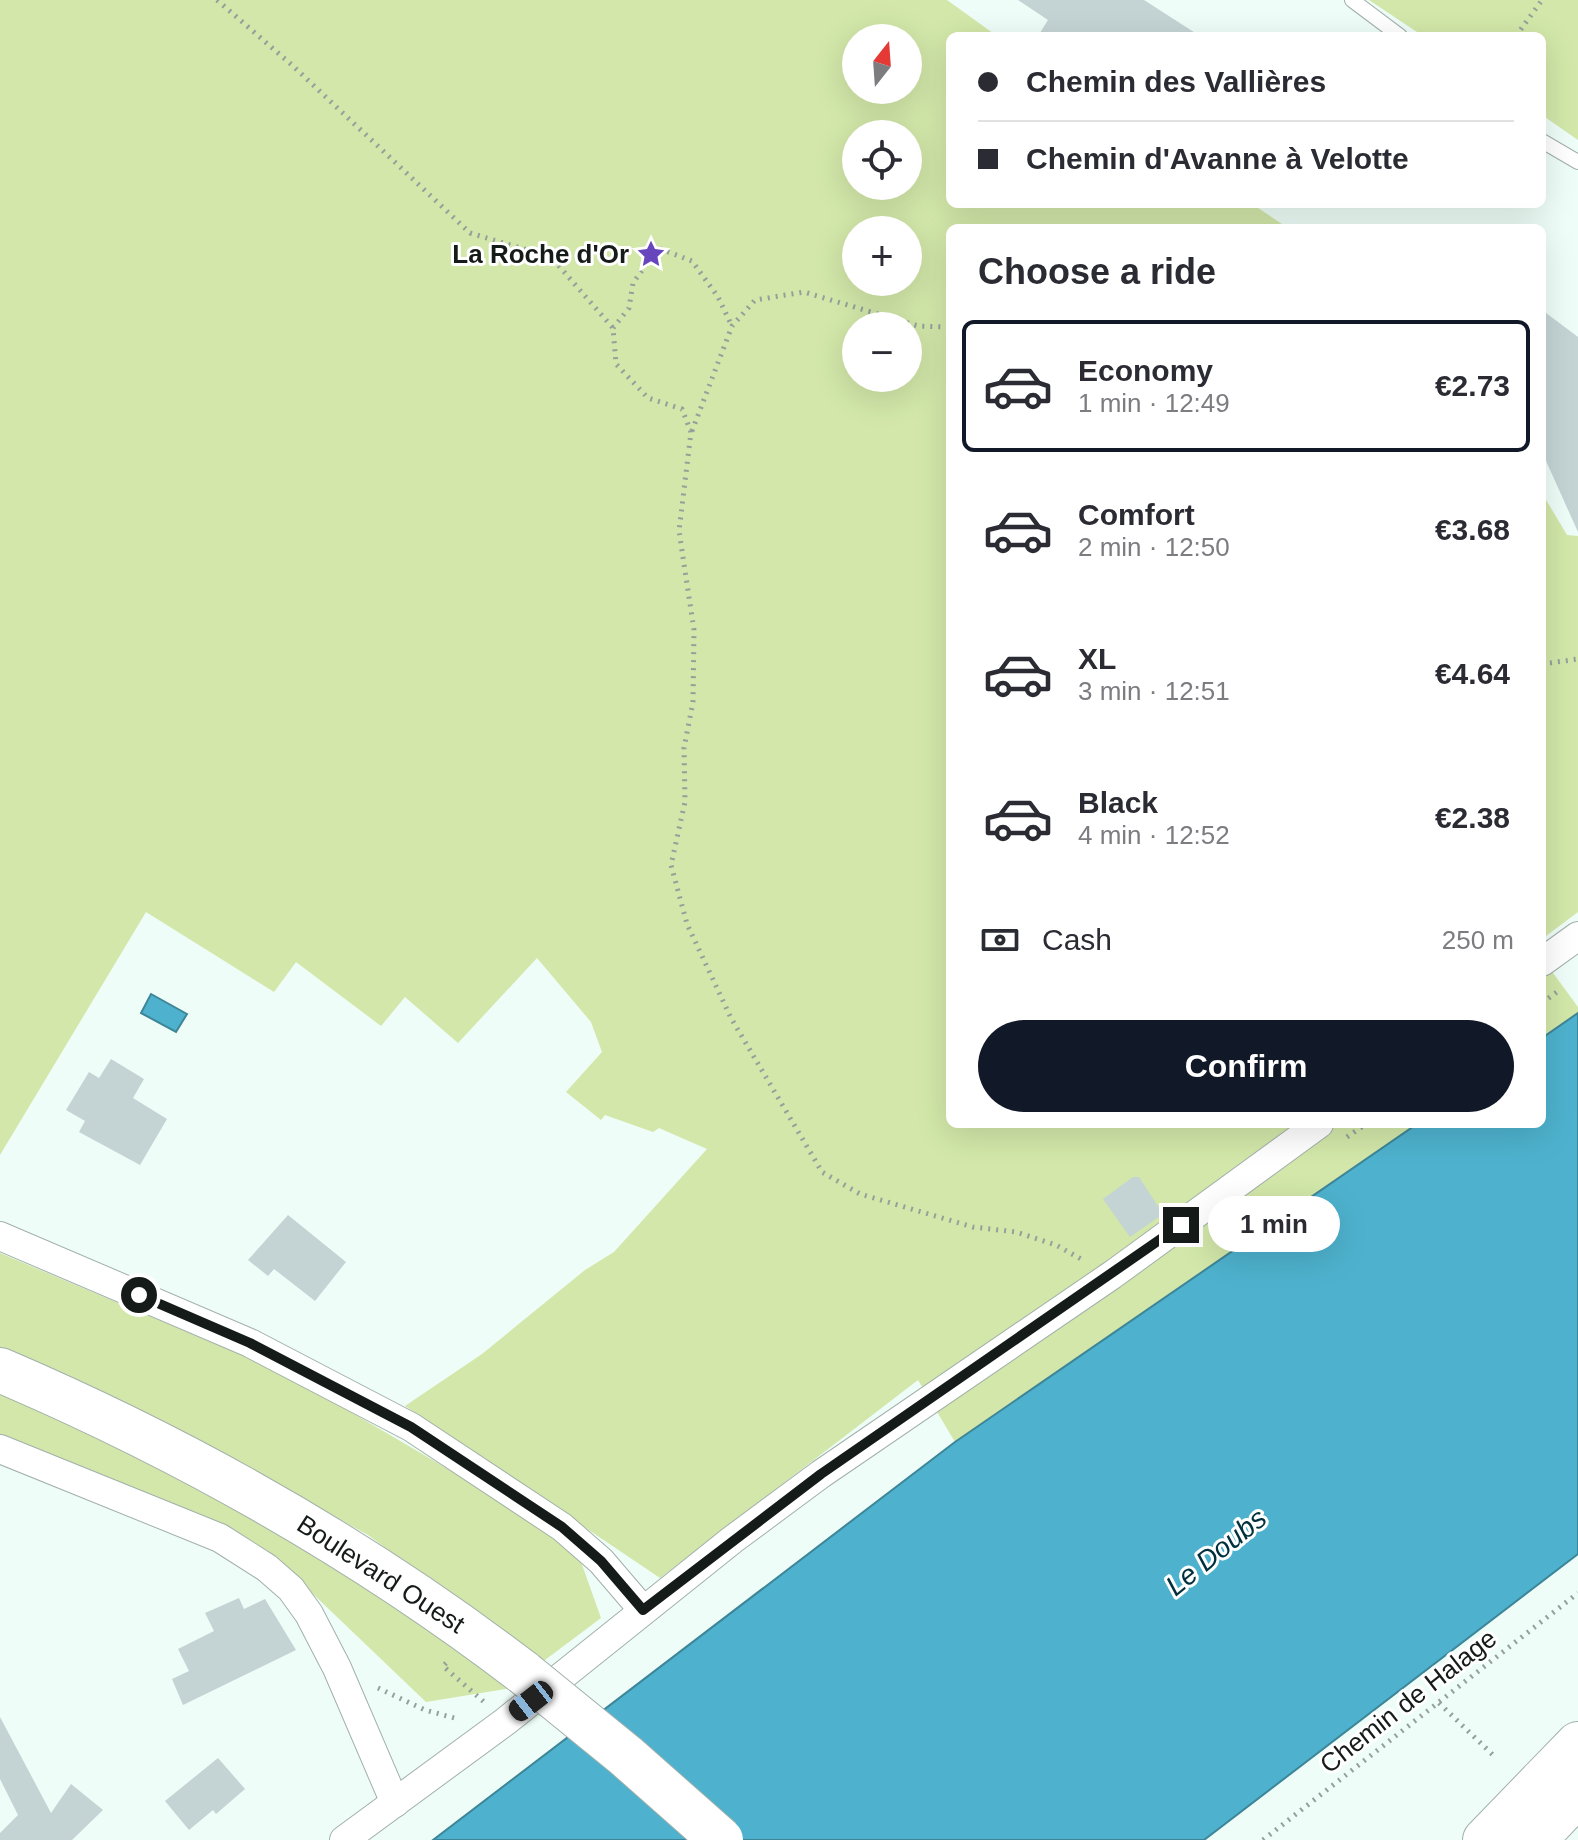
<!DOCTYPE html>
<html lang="en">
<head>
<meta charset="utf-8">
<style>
  :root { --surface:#fff; --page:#f7f7f7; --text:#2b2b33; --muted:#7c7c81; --line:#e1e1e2; --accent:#111827 }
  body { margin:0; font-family:Arial,sans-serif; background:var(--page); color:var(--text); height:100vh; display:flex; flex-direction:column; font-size:30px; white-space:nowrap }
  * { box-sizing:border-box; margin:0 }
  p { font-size:26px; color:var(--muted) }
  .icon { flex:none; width:44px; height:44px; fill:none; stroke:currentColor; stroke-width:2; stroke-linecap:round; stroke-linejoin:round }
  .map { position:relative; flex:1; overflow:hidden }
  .side { position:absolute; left:946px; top:224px; width:600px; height:904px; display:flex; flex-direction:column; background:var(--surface); border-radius:12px; box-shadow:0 8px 32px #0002 }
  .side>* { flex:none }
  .guide { position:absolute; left:946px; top:32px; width:600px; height:176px; border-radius:12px; box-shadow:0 8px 32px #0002; display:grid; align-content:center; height:176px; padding:0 32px; background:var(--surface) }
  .needle { width:52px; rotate:17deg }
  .fabs { position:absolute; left:842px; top:24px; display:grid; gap:16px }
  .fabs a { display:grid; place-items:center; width:80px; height:80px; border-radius:50%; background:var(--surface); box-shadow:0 8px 32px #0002; font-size:40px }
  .end { position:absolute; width:36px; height:36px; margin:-18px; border:10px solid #151b19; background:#fff; box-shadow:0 0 0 4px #fff }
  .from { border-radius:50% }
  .bubble { position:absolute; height:56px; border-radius:28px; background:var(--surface); box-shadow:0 8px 32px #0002; font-size:26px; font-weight:600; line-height:56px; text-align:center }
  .car { position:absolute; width:24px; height:48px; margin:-24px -12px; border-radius:10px; box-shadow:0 0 6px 2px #0007; background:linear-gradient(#222 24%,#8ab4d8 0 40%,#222 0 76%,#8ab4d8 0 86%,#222 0) }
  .guide b { display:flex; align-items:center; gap:28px; height:76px; font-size:30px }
  .guide b+b { border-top:2px solid var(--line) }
  .guide i { width:20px; height:20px; background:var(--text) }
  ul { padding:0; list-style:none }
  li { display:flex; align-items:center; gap:24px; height:132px; margin:0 16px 12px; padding:0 16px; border:4px solid transparent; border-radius:12px }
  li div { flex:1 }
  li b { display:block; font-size:30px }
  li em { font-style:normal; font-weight:600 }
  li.on { border-color:var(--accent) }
  li>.icon { width:72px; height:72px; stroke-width:1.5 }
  h2 { padding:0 32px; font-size:36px; line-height:96px }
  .pay { display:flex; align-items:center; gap:20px; height:88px; padding:0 32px; font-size:30px }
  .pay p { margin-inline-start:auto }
  .primary-button { display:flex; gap:16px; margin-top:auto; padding:16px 32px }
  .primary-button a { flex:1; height:92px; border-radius:48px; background:var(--accent); color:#fff; font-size:32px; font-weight:600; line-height:92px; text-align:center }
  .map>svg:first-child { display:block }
</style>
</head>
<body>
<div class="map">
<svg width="1578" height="1840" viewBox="0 0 1578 1840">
  <rect width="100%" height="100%" fill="#eefdf7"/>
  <g fill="#d2e7a9" fill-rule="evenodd">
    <path d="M0,0H947L997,36H950V204H1252L1288,228H950V1124H1417L955,1442L918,1380L660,1578L405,1406L482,1354L585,1270L614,1252L707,1149L659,1128L653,1132L605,1115L601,1120L566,1092L602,1052L591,1022L537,958L458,1043L405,997L381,1026L296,962L274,992L146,912L0,1155ZM856,38H908V90H856ZM856,134H908V186H856ZM856,230H908V282H856ZM856,326H908V378H856Z"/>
    <polygon points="1369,0 1578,0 1578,140 1542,115 1542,36 1423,36"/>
    <polygon points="1542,493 1567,535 1578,536 1578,912 1542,939"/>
    <polygon points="1542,958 1578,1007 1578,1013 1542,1038"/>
    <polygon points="0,1253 284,1373 501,1500 580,1559 601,1618 541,1663 368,1535 180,1431 0,1347"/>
    <polygon points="0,1394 106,1440 327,1558 511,1688 426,1702 267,1550 162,1503 0,1438"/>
  </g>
  <g fill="#4eb2ce" stroke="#3d8598" stroke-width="2">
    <polygon points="151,994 187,1014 176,1032 141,1013"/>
    <polygon points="1578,1013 1578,1554 1204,1840 433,1840 955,1442 1417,1124 1542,1124 1542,1038"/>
  </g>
  <g fill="#c4d4d4">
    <polygon points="1018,0 1144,0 1200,36 1038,36 1048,20"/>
    <polygon points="1542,310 1578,337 1578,532 1542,452"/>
    <polygon points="111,1059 144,1079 133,1098 167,1119 140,1165 79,1132 85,1121 66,1110 89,1072 99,1078"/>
    <polygon points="1133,1177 1139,1177 1163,1214 1130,1237 1103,1199"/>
    <polygon points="288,1215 346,1262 315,1301 274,1269 268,1276 248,1260"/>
    <polygon points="239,1598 244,1609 265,1599 296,1650 183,1705 172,1679 189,1671 178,1649 214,1631 205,1613"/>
    <polygon points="0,1717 51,1813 71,1784 103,1810 72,1840 0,1840 0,1833 18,1815 0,1779"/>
    <polygon points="218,1758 245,1789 216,1814 213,1810 189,1830 165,1801"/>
  </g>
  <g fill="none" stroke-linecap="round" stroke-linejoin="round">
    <defs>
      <g id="lane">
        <polyline points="1352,0 1400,36"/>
        <polyline points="1542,141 1578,162"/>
      </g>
      <g id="street">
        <polyline points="1542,962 1578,936"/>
        <polyline points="0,1236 250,1343 411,1427 562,1527 601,1561 643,1610"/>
        <polyline points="0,1449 220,1538 267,1568 291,1589 309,1614 337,1668 395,1803"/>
        <polyline points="344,1840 506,1721 732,1540 821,1474 1112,1275 1319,1124"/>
      </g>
      <path id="primary" d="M0,1370C187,1450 362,1549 524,1673"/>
      <g id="highway">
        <polyline points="1485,1840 1578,1744"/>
        <polyline points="1534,1840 1578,1794"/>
      </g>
    </defs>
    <use href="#lane" stroke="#a2b0ab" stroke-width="16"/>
    <use href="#street" stroke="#a2b0ab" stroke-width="30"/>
    <use href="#primary" stroke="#a2b0ab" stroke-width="46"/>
    <use href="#highway" stroke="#a2b0ab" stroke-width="46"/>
    <g stroke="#95a09b" stroke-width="5" stroke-dasharray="2 6" stroke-linecap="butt">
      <polyline points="217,0 293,66 470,233 551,257 613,328 616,364 648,398 682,409 691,432 679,531 694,630 693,702 684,748 685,802 671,865 687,924 731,1018 822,1172 860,1194 973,1227 1016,1232 1056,1245 1081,1259"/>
      <polyline points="1516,36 1542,0"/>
      <polyline points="613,328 629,308 633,283 658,248 692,261 718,297 732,326"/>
      <polyline points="692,431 732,326 755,300 804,292 918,326 950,327"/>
      <polyline points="1542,664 1578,659"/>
      <polyline points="1542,1003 1561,989"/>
      <polyline points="1347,1137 1366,1124"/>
      <polyline points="446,1663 443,1666 484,1702"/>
      <polyline points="378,1688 425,1710 458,1719"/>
      <polyline points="1439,1703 1494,1756"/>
      <polyline points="1263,1840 1578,1593"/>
    </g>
    <use href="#lane" stroke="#fff" stroke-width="14"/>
    <use href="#street" stroke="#fff" stroke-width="28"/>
    <use href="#primary" stroke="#fff" stroke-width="44"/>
    <use href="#highway" stroke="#fff" stroke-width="44"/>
    <defs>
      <polyline id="primary-bridge" points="524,1673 626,1756 721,1840"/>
    </defs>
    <use href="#primary-bridge" stroke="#a2b0ab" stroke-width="46" stroke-linecap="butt"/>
    <use href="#primary-bridge" stroke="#fff" stroke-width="44"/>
  </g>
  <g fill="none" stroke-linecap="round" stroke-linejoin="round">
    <polyline stroke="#151b19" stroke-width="10" points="139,1295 250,1343 411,1427 562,1527 601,1561 643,1610 821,1474 1181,1225"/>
  </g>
  <defs>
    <symbol id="sight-bare" viewBox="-9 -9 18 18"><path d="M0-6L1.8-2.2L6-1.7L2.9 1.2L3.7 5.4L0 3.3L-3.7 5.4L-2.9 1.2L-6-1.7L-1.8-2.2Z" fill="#6745bd" stroke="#fff" stroke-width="2.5" paint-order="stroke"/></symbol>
  </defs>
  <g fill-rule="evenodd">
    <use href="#sight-bare" x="631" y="234" width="40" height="40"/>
  </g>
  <g text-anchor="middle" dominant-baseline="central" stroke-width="6" stroke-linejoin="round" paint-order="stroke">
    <g font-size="26" font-weight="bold" fill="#151b19" stroke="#fff" text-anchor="end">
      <text x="629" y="254">La Roche d'Or</text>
    </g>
    <g font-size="26" fill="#151b19" stroke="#fff">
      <text transform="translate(381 1574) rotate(33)">Boulevard Ouest</text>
      <text transform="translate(1408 1701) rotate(-38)">Chemin de Halage</text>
    </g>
    <g font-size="28" font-style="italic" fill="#00303c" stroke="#fff">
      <text transform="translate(1216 1552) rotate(-39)">Le Doubs</text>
    </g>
  </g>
</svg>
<div class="fabs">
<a><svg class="needle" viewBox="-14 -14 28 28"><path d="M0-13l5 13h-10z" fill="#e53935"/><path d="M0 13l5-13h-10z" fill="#7c7c81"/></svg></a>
<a><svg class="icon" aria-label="locate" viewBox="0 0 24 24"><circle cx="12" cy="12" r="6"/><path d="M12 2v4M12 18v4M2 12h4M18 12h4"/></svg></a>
<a>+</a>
<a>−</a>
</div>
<i class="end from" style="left:139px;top:1295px"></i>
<i class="end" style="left:1181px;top:1225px"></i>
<div class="bubble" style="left:1208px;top:1196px;width:132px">1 min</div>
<i class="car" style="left:531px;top:1701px;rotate:232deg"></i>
<div class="guide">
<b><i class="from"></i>Chemin des Vallières</b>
<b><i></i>Chemin d'Avanne à Velotte</b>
</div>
<section class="side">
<h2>Choose a ride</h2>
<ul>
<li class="on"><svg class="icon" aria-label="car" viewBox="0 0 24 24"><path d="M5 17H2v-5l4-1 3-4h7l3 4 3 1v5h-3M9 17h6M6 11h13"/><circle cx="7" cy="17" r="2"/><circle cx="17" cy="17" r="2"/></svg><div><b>Economy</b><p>1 min · 12:49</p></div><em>€2.73</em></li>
<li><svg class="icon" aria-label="car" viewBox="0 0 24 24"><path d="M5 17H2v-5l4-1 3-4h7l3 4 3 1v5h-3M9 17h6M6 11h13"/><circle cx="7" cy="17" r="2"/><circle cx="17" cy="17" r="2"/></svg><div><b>Comfort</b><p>2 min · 12:50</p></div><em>€3.68</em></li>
<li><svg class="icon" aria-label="car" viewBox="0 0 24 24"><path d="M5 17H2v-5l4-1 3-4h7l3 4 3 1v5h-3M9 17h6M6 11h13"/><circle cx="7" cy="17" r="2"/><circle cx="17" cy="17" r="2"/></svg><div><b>XL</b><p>3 min · 12:51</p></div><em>€4.64</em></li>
<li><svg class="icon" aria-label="car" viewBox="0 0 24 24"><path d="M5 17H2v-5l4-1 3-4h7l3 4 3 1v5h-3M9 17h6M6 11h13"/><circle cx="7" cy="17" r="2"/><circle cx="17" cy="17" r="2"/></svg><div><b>Black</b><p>4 min · 12:52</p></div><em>€2.38</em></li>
</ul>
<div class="pay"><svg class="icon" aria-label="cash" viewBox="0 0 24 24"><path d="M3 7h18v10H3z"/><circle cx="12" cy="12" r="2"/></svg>Cash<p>250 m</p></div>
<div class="primary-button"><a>Confirm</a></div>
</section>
</div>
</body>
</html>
